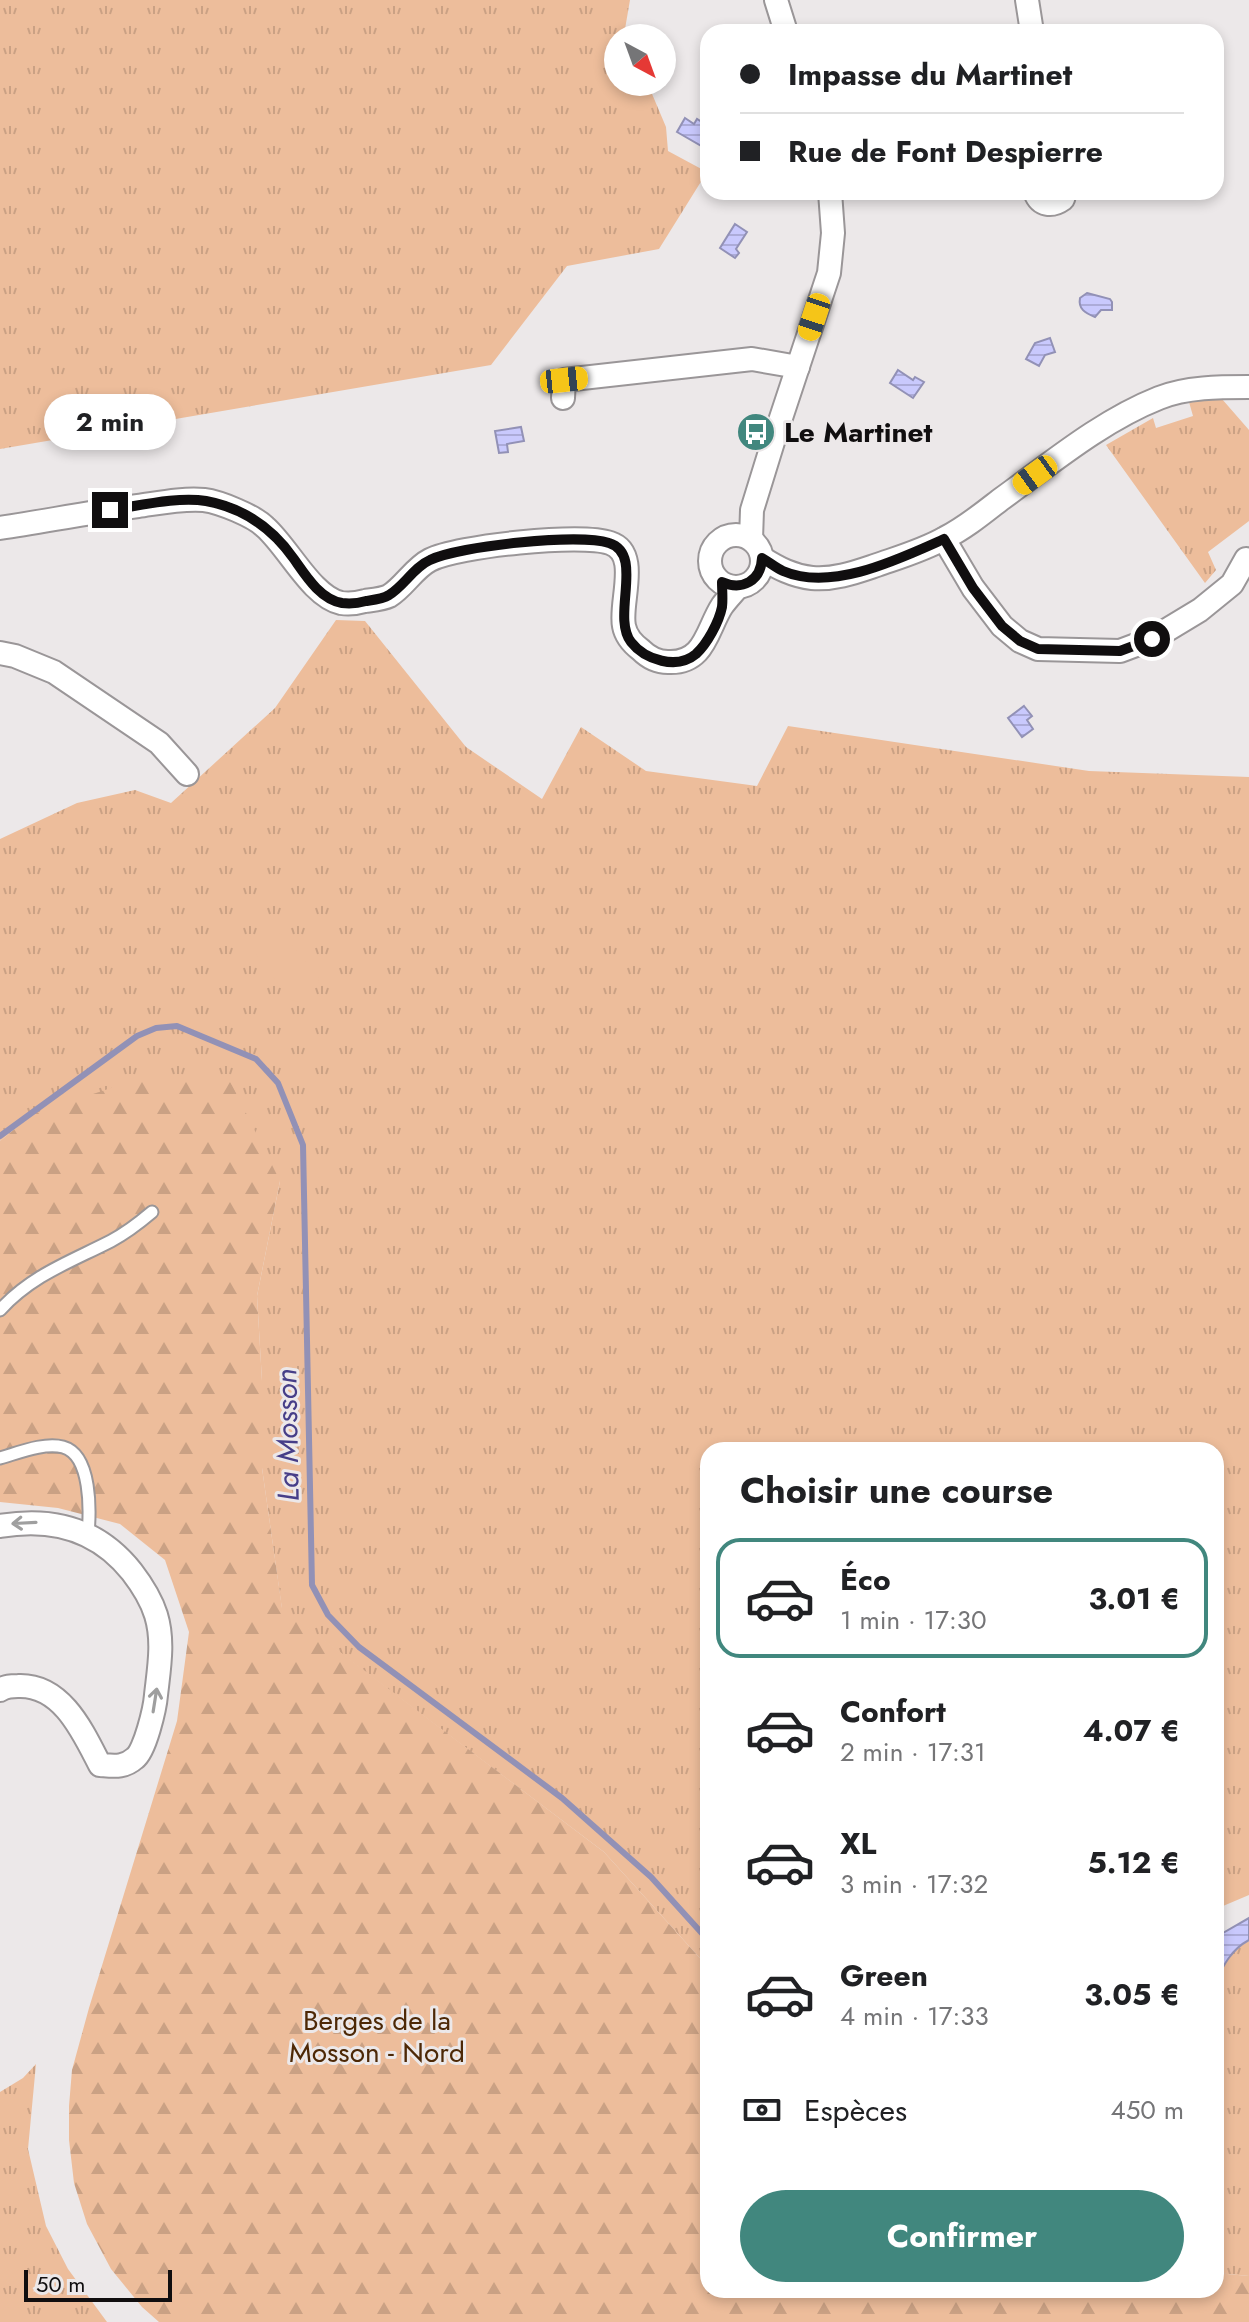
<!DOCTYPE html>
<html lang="fr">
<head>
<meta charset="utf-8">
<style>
  :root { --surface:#fff; --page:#f2f2f2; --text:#202124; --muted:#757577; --line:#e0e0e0; --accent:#41877e }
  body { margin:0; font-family:Jost,sans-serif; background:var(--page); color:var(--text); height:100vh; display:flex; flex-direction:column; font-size:30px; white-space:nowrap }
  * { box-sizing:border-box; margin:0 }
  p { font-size:26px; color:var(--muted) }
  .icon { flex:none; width:44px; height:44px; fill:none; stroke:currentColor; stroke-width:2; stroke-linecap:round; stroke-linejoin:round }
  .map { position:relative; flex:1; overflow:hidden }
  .side { position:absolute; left:700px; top:1442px; width:524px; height:856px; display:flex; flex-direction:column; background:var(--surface); border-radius:24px; box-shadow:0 4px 12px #0003 }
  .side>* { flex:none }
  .guide { position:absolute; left:700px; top:24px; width:524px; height:176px; border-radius:24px; box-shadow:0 4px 12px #0003; display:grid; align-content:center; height:176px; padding:0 40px; background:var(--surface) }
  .needle { width:52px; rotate:139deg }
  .fabs { position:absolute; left:604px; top:24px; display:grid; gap:16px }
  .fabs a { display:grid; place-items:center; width:72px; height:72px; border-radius:50%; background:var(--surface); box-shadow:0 4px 12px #0003; font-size:40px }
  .scale { position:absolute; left:24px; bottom:20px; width:148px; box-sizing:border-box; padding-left:8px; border:4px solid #100e0f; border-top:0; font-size:22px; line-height:28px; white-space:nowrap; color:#100e0f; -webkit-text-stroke:6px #ece8e9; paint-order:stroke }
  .end { position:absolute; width:36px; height:36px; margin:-18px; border:10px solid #100e0f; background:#fff; box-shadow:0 0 0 4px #fff }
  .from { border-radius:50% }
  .bubble { position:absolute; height:56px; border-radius:28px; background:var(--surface); box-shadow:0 4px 12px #0003; font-size:26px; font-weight:700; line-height:56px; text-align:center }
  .car { position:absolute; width:24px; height:48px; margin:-24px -12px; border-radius:10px; box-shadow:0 0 6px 2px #0007; background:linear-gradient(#f5c518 24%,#345 0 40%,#f5c518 0 76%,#345 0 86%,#f5c518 0) }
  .guide b { display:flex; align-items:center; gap:28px; height:76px; font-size:30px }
  .guide b+b { border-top:2px solid var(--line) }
  .guide i { width:20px; height:20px; background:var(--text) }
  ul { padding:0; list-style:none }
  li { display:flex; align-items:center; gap:24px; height:120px; margin:0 16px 12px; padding:0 24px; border:4px solid transparent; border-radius:24px }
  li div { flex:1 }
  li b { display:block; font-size:30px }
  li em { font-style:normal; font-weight:700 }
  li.on { border-color:var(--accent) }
  li>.icon { width:72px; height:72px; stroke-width:1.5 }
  h2 { padding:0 40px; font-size:36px; line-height:96px }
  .pay { display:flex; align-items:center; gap:20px; height:88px; padding:0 40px; font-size:30px }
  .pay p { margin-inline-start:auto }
  .button { display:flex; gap:16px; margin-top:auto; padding:16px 40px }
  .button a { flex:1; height:92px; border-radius:48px; background:var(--accent); color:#fff; font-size:32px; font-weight:700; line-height:92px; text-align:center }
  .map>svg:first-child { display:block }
</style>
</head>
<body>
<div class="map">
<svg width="1249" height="2322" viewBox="0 0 1249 2322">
  <defs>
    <pattern id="grass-tufts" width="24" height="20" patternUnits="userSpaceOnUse" patternTransform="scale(2)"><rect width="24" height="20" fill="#edbd9b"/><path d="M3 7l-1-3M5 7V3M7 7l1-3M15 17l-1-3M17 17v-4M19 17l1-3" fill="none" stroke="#caa184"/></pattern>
    <pattern id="forest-firs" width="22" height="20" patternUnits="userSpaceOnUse" patternTransform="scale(2)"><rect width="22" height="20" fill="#edbd9b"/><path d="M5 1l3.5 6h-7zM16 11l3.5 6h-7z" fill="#caa184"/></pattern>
    <pattern id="water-rules" width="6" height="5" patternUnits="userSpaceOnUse" patternTransform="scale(2)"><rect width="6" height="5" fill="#c9c9fd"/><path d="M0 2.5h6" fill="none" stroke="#acabd8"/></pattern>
  </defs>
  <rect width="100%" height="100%" fill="#ece8e9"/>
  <g fill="url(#grass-tufts)">
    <polygon points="0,0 630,0 625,29 629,38 618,38 618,82 647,82 666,127 668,151 707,172 659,249 567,266 491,365 0,449"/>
    <polygon points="1222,399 1249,430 1249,521 1208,552 1216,570 1205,583 1106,445 1153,418 1156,428 1193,416 1189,402"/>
    <polygon points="336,620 365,621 466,747 542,799 581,727 646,771 757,786 788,726 1089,771 1249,777 1249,1895 1216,1909 1216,1450 708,1450 708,1967 604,1852 282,1609 262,1468 262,1381 257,1296 280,1181 33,1114 0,1141 0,839 77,803 135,790 171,803 275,708"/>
    <path d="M1249,1941V2276L1216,2273V1982C1223,1965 1232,1948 1249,1941Z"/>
    <polygon points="36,2064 28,2149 46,2226 68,2269 107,2322 0,2322 0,2092 23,2078"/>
  </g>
  <polygon fill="url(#forest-firs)" points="135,1080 230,1081 280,1181 257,1296 262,1381 262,1468 282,1608 604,1852 708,1967 708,2290 1216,2290 1216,2273 1249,2276 1249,2322 159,2322 142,2307 111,2269 87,2224 74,2183 69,2140 69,2106 72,2070 89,2008 177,1721 189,1632 165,1560 120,1524 58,1508 0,1502 0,1141 33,1114"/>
  <polygon fill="#edbd9b" points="277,933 284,935 319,978 318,984 299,1002 291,1000 257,956 256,951"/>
  <g fill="url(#water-rules)" stroke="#9291b6" stroke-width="2">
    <polygon points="685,118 694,124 697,119 705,124 703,128 708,132 708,142 705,148 677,132"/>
    <polygon points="735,224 747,232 736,249 739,253 735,258 720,248"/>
    <path d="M1087,293L1110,299L1112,302V310H1101L1095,317C1085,313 1078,309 1080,298Z"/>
    <polygon points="1050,338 1055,352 1045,355 1039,366 1026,359 1035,343"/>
    <polygon points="898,370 913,380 915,377 924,382 913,398 890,383"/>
    <polygon points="521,427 524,441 507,444 508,452 499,453 495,431"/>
    <polygon points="1024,706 1032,716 1027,720 1033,729 1022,737 1008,718"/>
    <path d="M1249,1918V1940C1232,1949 1223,1965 1216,1982V1937Z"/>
  </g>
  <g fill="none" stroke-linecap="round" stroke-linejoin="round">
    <polyline stroke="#9291b6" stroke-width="6" points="0,1136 137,1036 156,1028 177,1026 256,1059 278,1083 303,1145 312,1585 328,1615 359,1647 562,1798 651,1877 708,1940"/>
    <defs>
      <g id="lane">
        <path d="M0,1310C32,1275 70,1262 111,1241C126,1233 139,1223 152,1212"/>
        <path d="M0,1458C18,1453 44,1442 63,1447C92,1455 90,1512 88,1534"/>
      </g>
      <g id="street">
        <polyline points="776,0 786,32"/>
        <polyline points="1027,0 1032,32"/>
        <path d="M1035,192C1040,206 1052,207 1063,199L1065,192"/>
        <polyline points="563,398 564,380 752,359 798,367"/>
        <path d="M0,528C46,521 92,512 138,506C159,503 183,498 204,500C220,502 254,516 265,527C288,547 312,597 341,603C348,604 358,603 365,601C372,600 383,599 389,596C404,587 414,568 430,560C457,546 581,533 610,543C641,553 619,603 624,626C626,637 633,644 641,650C648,657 658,662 668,662C705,664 707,629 722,606C727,599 733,593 738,587"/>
        <circle cx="736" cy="561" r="26"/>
        <polyline points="751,539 752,510 773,442 829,273 833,233 830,192"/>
        <polyline points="944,539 973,588 1002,626 1020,641 1038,649 1120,651 1152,639 1200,610 1232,584 1246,559"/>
        <path d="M762,558C778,568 793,576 812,578C835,580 856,572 877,565C900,557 924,550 945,538C965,528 982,514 1000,500C1050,464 1101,421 1159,398C1186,387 1220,387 1249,387"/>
        <polyline points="0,653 15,656 54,672 159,743 187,774"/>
        <path d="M0,1526C52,1517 98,1529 132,1572C142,1585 151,1599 156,1615C164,1641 159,1668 156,1695C155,1708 145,1751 135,1758C124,1768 114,1766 100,1765C83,1732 62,1684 18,1686C11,1686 6,1686 0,1690"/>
      </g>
    </defs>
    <use href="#lane" stroke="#9a9698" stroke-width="15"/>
    <use href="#street" stroke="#9a9698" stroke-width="26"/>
    <use href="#lane" stroke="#fff" stroke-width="11"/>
    <use href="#street" stroke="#fff" stroke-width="22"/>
  </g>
  <defs><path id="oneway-shaft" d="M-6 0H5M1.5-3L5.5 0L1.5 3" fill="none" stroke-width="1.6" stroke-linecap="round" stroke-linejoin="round" transform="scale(2)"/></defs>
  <g stroke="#9f9f9f">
    <use href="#oneway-shaft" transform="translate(24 1523) rotate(177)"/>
    <use href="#oneway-shaft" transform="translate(155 1700) rotate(-81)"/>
  </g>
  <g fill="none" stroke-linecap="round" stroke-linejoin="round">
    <path stroke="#100e0f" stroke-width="10" d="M110,510C138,506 178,496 206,501C244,508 273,529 294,559C306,576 320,599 342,603C350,604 359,603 366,601C373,600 383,599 389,595C404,586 414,567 430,560C459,546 579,533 609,543C645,554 611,616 631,642C645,660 677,670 696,654C707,644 719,622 722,607C723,599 722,590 722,582C742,591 761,581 762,558C769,562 776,568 783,571C832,592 899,559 944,539L973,588L1002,626L1020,641L1038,649L1120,651L1152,639"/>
  </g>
  <defs>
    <symbol id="bus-disc" viewBox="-11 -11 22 22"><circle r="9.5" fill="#41877e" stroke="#ece8e9"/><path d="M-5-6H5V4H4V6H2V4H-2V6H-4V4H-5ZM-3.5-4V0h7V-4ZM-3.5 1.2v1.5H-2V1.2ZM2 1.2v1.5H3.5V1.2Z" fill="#fff"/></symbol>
  </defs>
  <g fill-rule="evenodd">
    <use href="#bus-disc" x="734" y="410" width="44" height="44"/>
  </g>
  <g text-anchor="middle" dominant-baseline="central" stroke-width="6" stroke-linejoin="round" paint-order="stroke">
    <g font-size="28" font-weight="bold" fill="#100e0f" stroke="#ece8e9" text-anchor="start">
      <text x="784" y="432">Le Martinet</text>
    </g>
    <g font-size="28" fill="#4d2806" stroke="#ece8e9">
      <text x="377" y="2020">Berges de la<tspan x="377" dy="32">Mosson - Nord</tspan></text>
    </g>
    <g font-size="30" font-style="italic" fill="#463e88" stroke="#ece8e9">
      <text transform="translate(287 1435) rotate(-91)">La Mosson</text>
    </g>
  </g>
</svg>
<div class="fabs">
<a><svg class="needle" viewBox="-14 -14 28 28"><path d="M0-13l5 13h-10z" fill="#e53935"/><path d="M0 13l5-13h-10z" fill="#757577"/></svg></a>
</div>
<div class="scale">50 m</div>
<i class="end from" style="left:1152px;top:639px"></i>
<i class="end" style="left:110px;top:510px"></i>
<div class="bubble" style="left:44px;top:394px;width:132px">2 min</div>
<i class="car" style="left:814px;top:317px;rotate:198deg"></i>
<i class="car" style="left:564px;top:380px;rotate:84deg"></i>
<i class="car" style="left:1035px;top:475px;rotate:234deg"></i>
<div class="guide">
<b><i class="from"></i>Impasse du Martinet</b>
<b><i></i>Rue de Font Despierre</b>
</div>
<section class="side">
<h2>Choisir une course</h2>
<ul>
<li class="on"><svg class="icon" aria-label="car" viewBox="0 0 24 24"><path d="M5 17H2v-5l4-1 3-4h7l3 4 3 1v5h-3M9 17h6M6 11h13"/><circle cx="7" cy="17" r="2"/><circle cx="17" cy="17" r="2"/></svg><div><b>Éco</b><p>1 min · 17:30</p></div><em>3.01 €</em></li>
<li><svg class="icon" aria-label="car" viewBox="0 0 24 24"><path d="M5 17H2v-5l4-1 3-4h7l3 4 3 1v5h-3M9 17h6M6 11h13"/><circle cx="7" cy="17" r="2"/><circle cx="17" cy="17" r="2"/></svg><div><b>Confort</b><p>2 min · 17:31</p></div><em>4.07 €</em></li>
<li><svg class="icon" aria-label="car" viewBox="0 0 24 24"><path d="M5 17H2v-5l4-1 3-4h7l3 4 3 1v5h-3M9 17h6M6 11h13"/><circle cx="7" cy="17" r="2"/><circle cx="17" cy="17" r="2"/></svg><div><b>XL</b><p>3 min · 17:32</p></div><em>5.12 €</em></li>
<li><svg class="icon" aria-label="car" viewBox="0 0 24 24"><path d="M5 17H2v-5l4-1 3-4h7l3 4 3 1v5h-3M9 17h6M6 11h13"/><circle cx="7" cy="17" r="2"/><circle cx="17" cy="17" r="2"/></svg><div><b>Green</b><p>4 min · 17:33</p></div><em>3.05 €</em></li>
</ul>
<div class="pay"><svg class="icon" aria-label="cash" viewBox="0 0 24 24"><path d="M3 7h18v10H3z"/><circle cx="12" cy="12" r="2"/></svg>Espèces<p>450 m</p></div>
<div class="button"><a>Confirmer</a></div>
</section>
</div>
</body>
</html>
